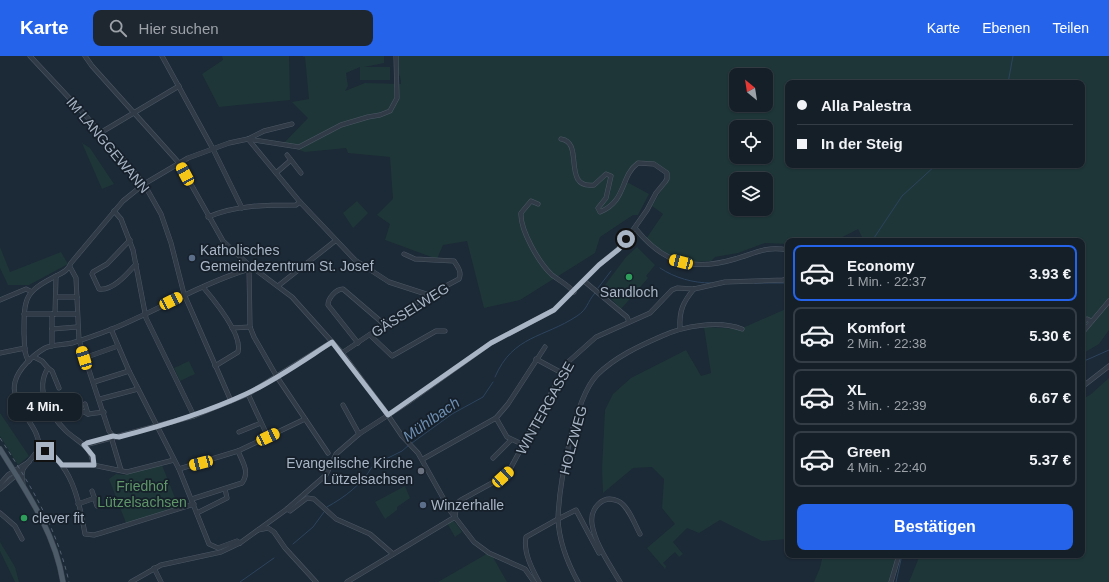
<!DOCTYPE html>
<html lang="de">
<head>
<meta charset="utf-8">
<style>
  :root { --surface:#151f28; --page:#1e2730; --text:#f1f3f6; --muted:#9da2a8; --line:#343d45; --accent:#2563eb }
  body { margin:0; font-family:Helvetica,sans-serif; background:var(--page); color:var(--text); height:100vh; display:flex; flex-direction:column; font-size:15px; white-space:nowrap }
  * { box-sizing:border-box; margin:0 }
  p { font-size:13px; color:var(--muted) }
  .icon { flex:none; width:22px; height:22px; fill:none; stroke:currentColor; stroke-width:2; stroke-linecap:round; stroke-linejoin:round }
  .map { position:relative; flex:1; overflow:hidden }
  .drawer { position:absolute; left:785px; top:182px; width:300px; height:320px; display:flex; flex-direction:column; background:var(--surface); border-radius:8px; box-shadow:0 1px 3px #0004,0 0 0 1px var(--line) }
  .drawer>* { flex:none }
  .hud { position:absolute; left:785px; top:24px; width:300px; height:88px; border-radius:8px; box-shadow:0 1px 3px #0004,0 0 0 1px var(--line); display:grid; align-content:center; height:88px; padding:0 12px; background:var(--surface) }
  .needle { width:26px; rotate:330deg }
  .controls { position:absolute; left:729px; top:12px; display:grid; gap:8px }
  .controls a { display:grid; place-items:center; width:44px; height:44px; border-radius:8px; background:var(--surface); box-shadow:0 1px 3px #0004,0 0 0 1px var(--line); font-size:20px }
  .end { position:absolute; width:18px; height:18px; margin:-9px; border:5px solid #a9b5c5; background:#111; box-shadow:0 0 0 2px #111 }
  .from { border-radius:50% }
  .bubble { position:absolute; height:28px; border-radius:8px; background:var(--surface); box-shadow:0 1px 3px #0004,0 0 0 1px var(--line); font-size:13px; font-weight:800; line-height:28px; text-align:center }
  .car { position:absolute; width:12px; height:24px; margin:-12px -6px; border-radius:5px; box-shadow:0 0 3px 1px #0007; background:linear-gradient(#f5c518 24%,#345 0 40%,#f5c518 0 76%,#345 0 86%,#f5c518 0) }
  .hud b { display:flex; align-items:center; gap:14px; height:38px; font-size:15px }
  .hud b+b { border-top:1px solid var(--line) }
  .hud i { width:10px; height:10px; background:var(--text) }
  ul { padding:7px 0 0; list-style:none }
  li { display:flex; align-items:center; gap:12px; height:56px; margin:0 8px 6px; padding:0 4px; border:2px solid var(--line); border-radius:8px }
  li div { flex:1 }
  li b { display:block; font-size:15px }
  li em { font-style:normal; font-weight:800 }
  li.selected { border-color:var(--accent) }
  li>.icon { width:36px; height:36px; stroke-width:1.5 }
  .button { display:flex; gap:8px; margin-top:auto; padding:8px 12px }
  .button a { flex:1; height:46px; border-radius:8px; background:var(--accent); color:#fff; font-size:16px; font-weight:800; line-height:46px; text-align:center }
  header { display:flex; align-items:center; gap:24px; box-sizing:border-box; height:56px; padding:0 20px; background:var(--accent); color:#fff }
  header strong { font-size:19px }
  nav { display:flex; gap:22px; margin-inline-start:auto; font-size:14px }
  .search { width:280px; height:36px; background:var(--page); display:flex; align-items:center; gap:10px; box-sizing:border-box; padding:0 14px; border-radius:8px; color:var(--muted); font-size:15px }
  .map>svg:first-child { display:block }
</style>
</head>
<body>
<header>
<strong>Karte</strong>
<div class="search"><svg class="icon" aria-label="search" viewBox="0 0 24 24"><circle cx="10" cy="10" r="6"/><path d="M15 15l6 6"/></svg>Hier suchen</div>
<nav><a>Karte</a><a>Ebenen</a><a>Teilen</a></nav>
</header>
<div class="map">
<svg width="1109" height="526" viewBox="0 0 1109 526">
  <rect width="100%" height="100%" fill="#1c2936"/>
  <g fill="#1e3638" fill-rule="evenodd">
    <polygon points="222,0 289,0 290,44 219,51 202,18 223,4"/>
    <path d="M302,0H384V7L364,11H390V24H360V11L346,17L348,30L345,35L365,27L401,28C401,18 395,12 395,0H1109V274L1099,288L1082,298V185H864L858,173L835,185H788V188L765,187L738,197L715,201L711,205L690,206L668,199L646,183L663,158L652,150L668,123C663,111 651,106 639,104L631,117L627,126L649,138L638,159H633L600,181L595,197L520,244L484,252L467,185L443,189L437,203L385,184L390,168L377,159L393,143L390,101L348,97L346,92L305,96L283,88L308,62L292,46L309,43L305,1ZM736,19H766V49H736ZM788,27H1082V109H788ZM736,71H766V101H736ZM736,123H766V153H736Z"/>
    <polygon points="82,87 90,92 114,128 102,133"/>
    <polygon points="357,145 368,157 353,172 343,157"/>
    <polygon points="0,191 10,216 61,196 68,208 29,229 8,229 0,212"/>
    <polygon points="637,191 655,209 646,220 648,222 621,253 602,233 626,201"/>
    <polygon points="788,252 788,483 762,485 720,464 699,477 687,472 673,486 683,498 679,501 675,496 663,507 666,510 665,513 647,492 675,468 662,452 664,423 652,411 633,412 603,437 602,413 605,354 613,338 631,322 686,294 701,320 711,317 704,271 740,273"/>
    <polygon points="189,305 195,318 180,325 174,312"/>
    <polygon points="1109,322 1109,526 909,526 920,499 1082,499 1082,343 1090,339"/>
    <polygon points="0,357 29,400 18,409 0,380"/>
    <polygon points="162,409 179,452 126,467 109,423 116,418 123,419"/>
    <polygon points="405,430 410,442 397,451 397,454 385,463 375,446"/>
    <polygon points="452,464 454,465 462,476 455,481 447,467"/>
    <polygon points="0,486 15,511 19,526 15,526 0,495"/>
    <polygon points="490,496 507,526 438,526"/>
    <polygon points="823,499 897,499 889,526 814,526 820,512"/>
  </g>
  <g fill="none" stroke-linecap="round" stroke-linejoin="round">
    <g stroke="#2c445e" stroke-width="1">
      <polyline points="1008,27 1013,0"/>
      <polyline points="872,185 902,140 936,109"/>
      <path d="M660,212C675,222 693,227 711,227"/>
      <polyline points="755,227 788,227"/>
      <polyline points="598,232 611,215"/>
      <polyline points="1082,306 1109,294"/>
      <path d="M495,321C513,279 544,282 577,260C588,253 587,246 595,237"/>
      <polyline points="412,387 452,358 483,341 493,326"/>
      <polyline points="374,409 402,395 409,389"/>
      <path d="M327,451C345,441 361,429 372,411"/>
      <polyline points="293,488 313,471 324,456"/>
      <polyline points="240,526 274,502"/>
      <polyline points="896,526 902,499"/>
    </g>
    <defs>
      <g id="minor">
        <polyline points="30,0 86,60 144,128 161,158 171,187 184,238 231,345"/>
        <polyline points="85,0 92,10 179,107 223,185 249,209 292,241 342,297 383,352 402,380 418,397 451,456 474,486 489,497 525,513 534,526"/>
        <polyline points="162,0 213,93 242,152"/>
        <polyline points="100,77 179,30"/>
        <polyline points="250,82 264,75 292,68"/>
        <polyline points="248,83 300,146 355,204 389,226 429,239"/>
        <polyline points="287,99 291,104"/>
        <polyline points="276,117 291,104 301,117"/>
        <path d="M538,148L531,145L521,157C520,174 539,207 552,219C560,225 568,229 574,236"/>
        <polyline points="114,155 121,163 133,194 146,262 194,360"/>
        <path d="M208,161C235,149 267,149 296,149L300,146"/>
        <path d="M635,172C663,207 692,216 735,203C756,197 765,190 788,194"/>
        <path d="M130,184L107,208L93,216L92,218L99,233C113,235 127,218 136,208"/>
        <polyline points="857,185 860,185"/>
        <polyline points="70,211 76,222 79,284 109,375 113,380 112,384 121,414"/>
        <polyline points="249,211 250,271 254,281 277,321 328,397"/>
        <polyline points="584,225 627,261 629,266"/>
        <polyline points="278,230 335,185"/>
        <path d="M203,231C214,244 243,279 238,296L215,310"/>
        <polyline points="56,241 77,241"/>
        <polyline points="0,244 26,233 30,235"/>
        <polyline points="24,258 55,258 56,220"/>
        <polyline points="52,258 52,290"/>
        <polyline points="55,258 77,258"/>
        <polyline points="1082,267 1087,263 1091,265"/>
        <polyline points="232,272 250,271"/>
        <path d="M680,272C679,255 683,246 694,233"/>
        <polyline points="52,273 77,271"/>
        <polyline points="111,273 129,315 179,413 209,488 218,492 237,485 240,487"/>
        <polyline points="1082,277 1109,245"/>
        <polyline points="370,279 392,300 436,275 445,275"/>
        <path d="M358,287L328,249C328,242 336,233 343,233L385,269"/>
        <polyline points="0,297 25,292"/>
        <path d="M342,297L429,239L459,223C462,216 458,211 454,205L415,203L404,198"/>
        <path d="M34,301L42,305L48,312C34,334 50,359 66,375C79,387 92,390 93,409"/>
        <polyline points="84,302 118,290"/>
        <polyline points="536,303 562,317"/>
        <path d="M29,305C23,298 25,287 24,278C24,241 24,236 58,219C64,216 68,214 71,207L123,145L144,128L188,102L229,87L248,83L299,91L341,69L368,61L380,59L390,55L397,42L396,0"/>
        <polyline points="48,312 52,315 59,332"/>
        <polyline points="94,326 129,315"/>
        <polyline points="1082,331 1109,310"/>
        <polyline points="248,338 268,381"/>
        <polyline points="100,343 138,333"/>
        <polyline points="85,348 88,358"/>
        <polyline points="343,349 359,378"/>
        <polyline points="496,362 507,381 524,389"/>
        <polyline points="58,364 82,355 88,358 104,356"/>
        <polyline points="239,376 261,367"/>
        <polyline points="85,389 194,360 231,345 248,338 332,286"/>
        <path d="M39,393C71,402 80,448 85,478L94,479L101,477L194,448"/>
        <polyline points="493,402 511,384"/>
        <polyline points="423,403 496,362 508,348 545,291"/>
        <polyline points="62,409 93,409 127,416 174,404"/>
        <polyline points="179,413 238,395 305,363"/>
        <polyline points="0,428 8,419 29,406"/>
        <polyline points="23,428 22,419 23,413"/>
        <path d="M0,433L23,413L39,393C41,368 9,352 15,326C18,313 33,299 45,292C53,288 63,289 72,287C85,283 99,278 112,273C158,254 201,228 249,213"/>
        <polyline points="92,435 97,450"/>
        <path d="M192,443L242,427C250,416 243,407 238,395"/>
        <polyline points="78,448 95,442"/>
        <polyline points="287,453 290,455 307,442 314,443 336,463 370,478 393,498"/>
        <polyline points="0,457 15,470 22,483"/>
        <polyline points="197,457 227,442 225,433"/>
        <polyline points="258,474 268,472 274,476 285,492 316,526"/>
        <polyline points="154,512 161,526"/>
        <path d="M131,526L161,509L221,496L240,487L287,453L326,419L336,398L359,378L407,347L491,287L554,254L599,209L621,191L647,154L656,137L665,126L667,123V117L654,108L638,107C620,120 627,145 600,156L598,152L606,142L611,120L606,118L594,129C561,133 585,86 561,83"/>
        <polyline points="347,526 455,461 457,447 461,444 503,421 509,415 568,306 596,281 650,257 672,234 677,232 694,233 725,226 783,224 788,222"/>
        <path d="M539,526C532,513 523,496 526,481L558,463C559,429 574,343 597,319C615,301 639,290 662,280C684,270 718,264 742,273"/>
        <path d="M578,526C567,506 559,486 558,463L576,454L599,497"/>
        <path d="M620,526C610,509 595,488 592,468C590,453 602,438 618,445C628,449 635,469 640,478"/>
        <polyline points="891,526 899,499"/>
      </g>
      <path id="major" d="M0,393C26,435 55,476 63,526"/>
    </defs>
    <use href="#minor" stroke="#4d5865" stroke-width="5"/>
    <use href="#major" stroke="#394450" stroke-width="6"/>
    <use href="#minor" stroke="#303b47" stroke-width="4"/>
    <use href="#major" stroke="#4d5a68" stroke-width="5"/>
    <path stroke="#515f6f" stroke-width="1" stroke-dasharray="4 4" stroke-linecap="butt" d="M0,382C30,428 57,472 69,526"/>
  </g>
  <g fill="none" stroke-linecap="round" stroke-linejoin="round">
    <path stroke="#a9b5c5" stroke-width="5" d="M45,395L55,401L62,409H94L93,400L84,389L87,387L113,380L119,381C162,370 205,357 246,338C276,324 304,304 332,286L388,359L491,287L554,254L599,209L619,193L626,183"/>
  </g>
  <g fill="#5c6f8a" stroke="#16202b" stroke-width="1.5">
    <circle cx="192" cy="202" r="4"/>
    <circle cx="423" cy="449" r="4"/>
  </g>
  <g fill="#2e9e5b" stroke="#16202b" stroke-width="1.5">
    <circle cx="629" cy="221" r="4"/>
    <circle cx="24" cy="462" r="4"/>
  </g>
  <circle fill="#6b7280" stroke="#16202b" stroke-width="1.5" cx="421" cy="415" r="4"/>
  <g text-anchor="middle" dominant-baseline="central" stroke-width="3.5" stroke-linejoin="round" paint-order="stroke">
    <g font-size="14" fill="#a9b5c5" stroke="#16202b">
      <text transform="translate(108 89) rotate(50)">IM LANGGEWANN</text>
      <text transform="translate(410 254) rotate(-32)">GÄSSELWEG</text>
      <text transform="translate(545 352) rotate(-61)">WINTERGASSE</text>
      <text transform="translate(573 384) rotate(-75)">HOLZWEG</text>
    </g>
    <g font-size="14" fill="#a9b5c5" stroke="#16202b" text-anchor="start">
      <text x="200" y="194">Katholisches<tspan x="200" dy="16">Gemeindezentrum St. Josef</tspan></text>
      <text x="629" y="236" text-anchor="middle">Sandloch</text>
      <text x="413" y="407" text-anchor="end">Evangelische Kirche<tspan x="413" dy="16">Lützelsachsen</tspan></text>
      <text x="431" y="449">Winzerhalle</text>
      <text x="32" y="462">clever fit</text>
    </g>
    <g font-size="14" fill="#5f9768" stroke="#16202b">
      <text x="142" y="430">Friedhof<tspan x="142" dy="16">Lützelsachsen</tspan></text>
    </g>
    <g font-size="15" font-style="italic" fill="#6d8eb1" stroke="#16202b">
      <text transform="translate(431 363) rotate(-35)">Mühlbach</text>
    </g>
  </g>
</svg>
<div class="controls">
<a><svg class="needle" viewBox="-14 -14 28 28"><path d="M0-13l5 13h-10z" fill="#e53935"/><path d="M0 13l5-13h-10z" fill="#9da2a8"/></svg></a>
<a><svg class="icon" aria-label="locate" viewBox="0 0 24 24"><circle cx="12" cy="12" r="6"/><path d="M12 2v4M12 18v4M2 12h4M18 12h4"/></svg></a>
<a><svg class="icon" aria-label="layers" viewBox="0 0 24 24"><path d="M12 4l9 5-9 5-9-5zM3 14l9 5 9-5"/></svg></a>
</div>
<i class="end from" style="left:626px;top:183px"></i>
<i class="end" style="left:45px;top:395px"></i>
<div class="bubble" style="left:8px;top:337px;width:74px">4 Min.</div>
<i class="car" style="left:185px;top:118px;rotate:332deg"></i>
<i class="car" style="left:681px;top:206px;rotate:285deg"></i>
<i class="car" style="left:171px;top:245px;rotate:63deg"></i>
<i class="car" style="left:84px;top:302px;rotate:343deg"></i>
<i class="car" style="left:268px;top:381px;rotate:65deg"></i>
<i class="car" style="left:201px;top:407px;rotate:255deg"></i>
<i class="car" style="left:503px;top:421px;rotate:48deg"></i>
<div class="hud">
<b><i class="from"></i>Alla Palestra</b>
<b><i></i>In der Steig</b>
</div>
<section class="drawer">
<ul>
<li class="selected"><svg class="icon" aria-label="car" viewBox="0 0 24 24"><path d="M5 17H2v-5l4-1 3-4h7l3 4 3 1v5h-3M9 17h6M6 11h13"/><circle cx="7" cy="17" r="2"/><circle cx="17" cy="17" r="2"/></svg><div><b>Economy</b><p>1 Min. · 22:37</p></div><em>3.93 €</em></li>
<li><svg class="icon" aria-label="car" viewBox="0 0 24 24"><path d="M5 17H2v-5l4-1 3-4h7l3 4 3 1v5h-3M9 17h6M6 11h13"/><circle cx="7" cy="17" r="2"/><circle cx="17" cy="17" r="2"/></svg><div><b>Komfort</b><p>2 Min. · 22:38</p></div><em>5.30 €</em></li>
<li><svg class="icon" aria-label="car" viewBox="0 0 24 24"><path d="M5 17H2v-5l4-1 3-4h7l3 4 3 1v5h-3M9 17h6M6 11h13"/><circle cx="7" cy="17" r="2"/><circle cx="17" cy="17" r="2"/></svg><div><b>XL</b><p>3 Min. · 22:39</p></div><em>6.67 €</em></li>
<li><svg class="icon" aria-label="car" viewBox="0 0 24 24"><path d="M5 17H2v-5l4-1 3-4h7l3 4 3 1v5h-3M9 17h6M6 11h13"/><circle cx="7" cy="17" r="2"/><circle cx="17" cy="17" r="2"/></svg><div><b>Green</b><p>4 Min. · 22:40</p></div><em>5.37 €</em></li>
</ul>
<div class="button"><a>Bestätigen</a></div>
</section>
</div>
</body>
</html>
